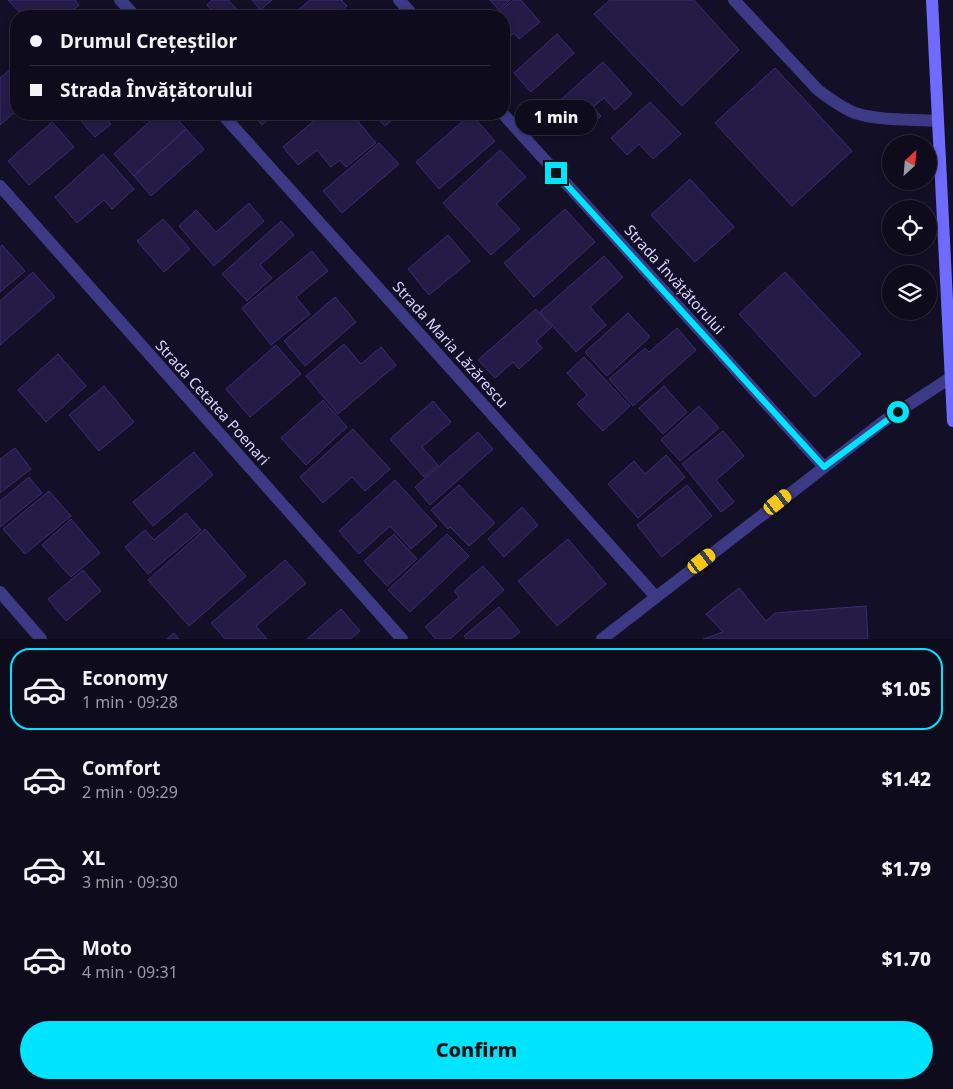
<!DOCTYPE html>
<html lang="en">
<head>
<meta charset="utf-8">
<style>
  :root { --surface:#0e0b1c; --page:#1c1929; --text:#f1f3f6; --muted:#9b9ba3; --line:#2e2b3b; --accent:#00e5ff }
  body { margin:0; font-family:"Noto Sans",sans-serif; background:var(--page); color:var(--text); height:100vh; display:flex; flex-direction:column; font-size:19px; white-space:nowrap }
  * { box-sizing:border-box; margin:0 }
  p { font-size:16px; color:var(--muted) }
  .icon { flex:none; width:28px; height:28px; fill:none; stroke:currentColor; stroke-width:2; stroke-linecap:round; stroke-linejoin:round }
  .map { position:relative; height:639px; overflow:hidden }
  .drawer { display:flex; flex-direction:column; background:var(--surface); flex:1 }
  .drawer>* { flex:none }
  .banner { position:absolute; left:10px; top:10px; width:500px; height:110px; border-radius:20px; box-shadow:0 2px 8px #0003,0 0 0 1px var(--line); display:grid; align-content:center; height:110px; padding:0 20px; background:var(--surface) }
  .needle { width:32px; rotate:26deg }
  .controls { position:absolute; left:882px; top:135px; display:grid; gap:10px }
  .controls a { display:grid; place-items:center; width:55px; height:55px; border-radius:50%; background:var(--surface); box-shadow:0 2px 8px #0003,0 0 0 1px var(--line); font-size:25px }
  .end { position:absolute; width:22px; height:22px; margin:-11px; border:6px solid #00e5ff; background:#111; box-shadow:0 0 0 2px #111 }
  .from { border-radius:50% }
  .bubble { position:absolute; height:35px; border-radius:18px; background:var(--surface); box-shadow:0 2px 8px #0003,0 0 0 1px var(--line); font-size:16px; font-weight:800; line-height:35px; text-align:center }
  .car { position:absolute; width:15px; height:30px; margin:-15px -8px; border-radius:6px; box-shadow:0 0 4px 1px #0007; background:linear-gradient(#f5c518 24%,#345 0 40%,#f5c518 0 76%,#345 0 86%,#f5c518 0) }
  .banner b { display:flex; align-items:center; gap:18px; height:48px; font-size:19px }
  .banner b+b { border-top:1px solid var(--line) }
  .banner i { width:12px; height:12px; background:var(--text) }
  ul { padding:9px 0 0; list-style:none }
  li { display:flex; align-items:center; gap:15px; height:82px; margin:0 10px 8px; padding:0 10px; border:2px solid transparent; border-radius:20px }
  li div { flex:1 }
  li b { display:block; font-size:19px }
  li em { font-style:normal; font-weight:800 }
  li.selected { border-color:var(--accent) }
  li>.icon { width:45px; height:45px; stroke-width:1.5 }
  .button { display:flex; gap:10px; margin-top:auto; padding:10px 20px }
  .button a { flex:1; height:58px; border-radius:30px; background:var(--accent); color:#111; font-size:20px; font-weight:800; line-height:58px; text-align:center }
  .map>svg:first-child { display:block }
</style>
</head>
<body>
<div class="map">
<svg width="953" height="639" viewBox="0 0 953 639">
  <rect width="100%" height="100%" fill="#130f26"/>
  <g fill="#241b47" stroke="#3b2d73">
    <polygon points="8,0 75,0 79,5 66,16 23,16"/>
    <polygon points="212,0 228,0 243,16 211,16 214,13 207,5"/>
    <polygon points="252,0 272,0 260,10"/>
    <polygon points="310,0 343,0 342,1 347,6 335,16 291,16"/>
    <polygon points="490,0 510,0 499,10"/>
    <polygon points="513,0 521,0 540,22 519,39 514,33 504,42 504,16 494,16"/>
    <polygon points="610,0 694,0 739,50 682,106 594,14"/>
    <polygon points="557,34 574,53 531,92 514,73"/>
    <polygon points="603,62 632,94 615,110 604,98 593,107 601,116 584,132 576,123 565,133 546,113"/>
    <polygon points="16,65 16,111 0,125 0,78"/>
    <polygon points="775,68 852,151 792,206 715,123"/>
    <polygon points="650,102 681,134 653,159 639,144 627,155 611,138"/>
    <polygon points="75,114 102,114 111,124 95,137"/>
    <polygon points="158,114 173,114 186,129 134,176 114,154"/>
    <polygon points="252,114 274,114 262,125"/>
    <polygon points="322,114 352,114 376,143 346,167 340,160 331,167 317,150 298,165 283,147"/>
    <polygon points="374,114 399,114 385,126"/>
    <polygon points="471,114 495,141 439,189 416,162"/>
    <polygon points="52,122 74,147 29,185 8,161"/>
    <polygon points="186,129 204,149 151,196 134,176"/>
    <polygon points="379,143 399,164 342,213 323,191"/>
    <polygon points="500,150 526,177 496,204 520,229 491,255 443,203"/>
    <polygon points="103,154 134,189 112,209 104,200 77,223 55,197"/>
    <polygon points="690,179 734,227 695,262 651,215"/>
    <polygon points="249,203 264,221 214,266 179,226 196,210 216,232"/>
    <polygon points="565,209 595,242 534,297 504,263"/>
    <polygon points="163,219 190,249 164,272 137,241"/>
    <polygon points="281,221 294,235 260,265 272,278 247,301 222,274"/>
    <polygon points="448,235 470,261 429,295 408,269"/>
    <polygon points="2,245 25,271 0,292 0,247"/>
    <polygon points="312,251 328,271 296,297 310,314 271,345 242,308"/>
    <polygon points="604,256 623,277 590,307 606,325 576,352 540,312"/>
    <polygon points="33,272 55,297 0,345 0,301"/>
    <polygon points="785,272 861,354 815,397 739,314"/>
    <polygon points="335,297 356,322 305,366 284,341"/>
    <polygon points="536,309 552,327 536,341 542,348 519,369 513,362 495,378 478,360"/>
    <polygon points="628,313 650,337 607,376 585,352"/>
    <polygon points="677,328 696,350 633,406 609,379 645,348 649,352"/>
    <polygon points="344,344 361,364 381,347 396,365 338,414 306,376"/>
    <polygon points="276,345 301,374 250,417 226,389"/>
    <polygon points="58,354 86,386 46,422 18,390"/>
    <polygon points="584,357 630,406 603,431 577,404 587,395 567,373"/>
    <polygon points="104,386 134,422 99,451 69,415"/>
    <polygon points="664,386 687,412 663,434 639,408"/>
    <polygon points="323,400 347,427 306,465 281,438"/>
    <polygon points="433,401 451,422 422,447 438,465 424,477 390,439"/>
    <polygon points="699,406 719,428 680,461 661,440"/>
    <polygon points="353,429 390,469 365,491 352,477 323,503 300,477"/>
    <polygon points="723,431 744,456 716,480 734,502 721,512 682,464"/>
    <polygon points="478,432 493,449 430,505 415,487"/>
    <polygon points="15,448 31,469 0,493 0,459"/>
    <polygon points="194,452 213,475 153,526 133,502"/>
    <polygon points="666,455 685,477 638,518 608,484 634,461 645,474"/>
    <polygon points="29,477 42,493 0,527 0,501"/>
    <polygon points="395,480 437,526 411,549 390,526 359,554 339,531"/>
    <polygon points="459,485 495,523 469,546 450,527 448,529 431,510"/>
    <polygon points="687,485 712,516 662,557 637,525"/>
    <polygon points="49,491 71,516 25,554 3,529"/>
    <polygon points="522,507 538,525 504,557 488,539"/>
    <polygon points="186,513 201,530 148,574 125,547 145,530 154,540"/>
    <polygon points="71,519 100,553 71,577 42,545"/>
    <polygon points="205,529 246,576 189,626 148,580"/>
    <polygon points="394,534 417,559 387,586 364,561"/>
    <polygon points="447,534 469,556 410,612 388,590"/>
    <polygon points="568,539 606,584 557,626 518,581"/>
    <polygon points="285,560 306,583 256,626 267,639 225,639 211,623"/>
    <polygon points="483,566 504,590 450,639 436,639 425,627 459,597 454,591"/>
    <polygon points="83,570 101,591 66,621 48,599"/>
    <polygon points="739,588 766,621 775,613 866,606 868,639 703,639 723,632 706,614"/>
    <polygon points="499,607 520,632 511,639 466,639 464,636"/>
    <polygon points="341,609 360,631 351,639 307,639"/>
    <polygon points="174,633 179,639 167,639"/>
  </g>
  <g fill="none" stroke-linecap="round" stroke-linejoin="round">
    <g stroke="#3d3a85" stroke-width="12">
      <polyline points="120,0 135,16"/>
      <polyline points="399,0 414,16"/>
      <path d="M734,0L818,90C830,99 842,108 855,113C880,121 912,119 938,121"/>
      <polyline points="222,114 656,597"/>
      <polyline points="503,114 824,467"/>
      <polyline points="0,186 402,639"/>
      <polyline points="0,592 41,639"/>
      <polyline points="602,639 884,421 953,376"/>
    </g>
    <polyline stroke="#6f6bff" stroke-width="12" points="932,0 953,421"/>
  </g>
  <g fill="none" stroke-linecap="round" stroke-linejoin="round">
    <polyline stroke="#00e5ff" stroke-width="6" points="556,173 824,467 898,412"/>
  </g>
  <g text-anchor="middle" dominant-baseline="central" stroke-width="4" stroke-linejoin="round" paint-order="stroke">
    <g font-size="15" fill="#d9d4ff" stroke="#130f26">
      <text transform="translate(675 279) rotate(48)">Strada Învățătorului</text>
      <text transform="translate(451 344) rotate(48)">Strada Maria Lăzărescu</text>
      <text transform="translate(213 402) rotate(48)">Strada Cetatea Poenari</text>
    </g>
  </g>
</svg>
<div class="controls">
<a><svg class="needle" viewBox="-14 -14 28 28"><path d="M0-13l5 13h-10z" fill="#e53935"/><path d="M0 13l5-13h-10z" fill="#9b9ba3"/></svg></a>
<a><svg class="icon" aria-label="locate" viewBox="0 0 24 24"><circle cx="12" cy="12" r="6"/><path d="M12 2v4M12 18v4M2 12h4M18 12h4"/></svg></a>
<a><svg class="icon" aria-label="layers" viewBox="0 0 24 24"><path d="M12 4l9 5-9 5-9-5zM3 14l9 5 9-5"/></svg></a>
</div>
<i class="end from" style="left:898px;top:412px"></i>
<i class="end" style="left:556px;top:173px"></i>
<div class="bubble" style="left:515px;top:100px;width:82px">1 min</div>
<i class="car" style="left:778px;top:502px;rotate:52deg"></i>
<i class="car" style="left:702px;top:561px;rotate:53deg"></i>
<div class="banner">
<b><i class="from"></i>Drumul Crețeștilor</b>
<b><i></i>Strada Învățătorului</b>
</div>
</div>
<section class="drawer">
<ul>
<li class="selected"><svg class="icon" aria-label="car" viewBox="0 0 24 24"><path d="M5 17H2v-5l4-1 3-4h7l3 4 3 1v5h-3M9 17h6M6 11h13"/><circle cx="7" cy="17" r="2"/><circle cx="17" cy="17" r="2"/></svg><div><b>Economy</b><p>1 min · 09:28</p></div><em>$1.05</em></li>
<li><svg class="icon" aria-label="car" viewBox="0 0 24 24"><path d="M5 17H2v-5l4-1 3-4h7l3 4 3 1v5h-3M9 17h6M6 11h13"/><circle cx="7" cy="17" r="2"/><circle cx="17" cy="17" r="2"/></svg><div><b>Comfort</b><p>2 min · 09:29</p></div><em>$1.42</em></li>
<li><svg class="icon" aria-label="car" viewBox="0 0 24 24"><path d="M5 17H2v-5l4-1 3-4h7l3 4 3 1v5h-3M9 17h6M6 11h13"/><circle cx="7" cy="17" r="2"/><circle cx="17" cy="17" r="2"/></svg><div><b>XL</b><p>3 min · 09:30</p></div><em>$1.79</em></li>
<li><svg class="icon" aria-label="car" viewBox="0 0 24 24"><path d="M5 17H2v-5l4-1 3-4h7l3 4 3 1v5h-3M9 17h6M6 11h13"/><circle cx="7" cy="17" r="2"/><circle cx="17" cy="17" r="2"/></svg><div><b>Moto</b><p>4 min · 09:31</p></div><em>$1.70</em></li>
</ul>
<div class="button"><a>Confirm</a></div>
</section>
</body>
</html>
